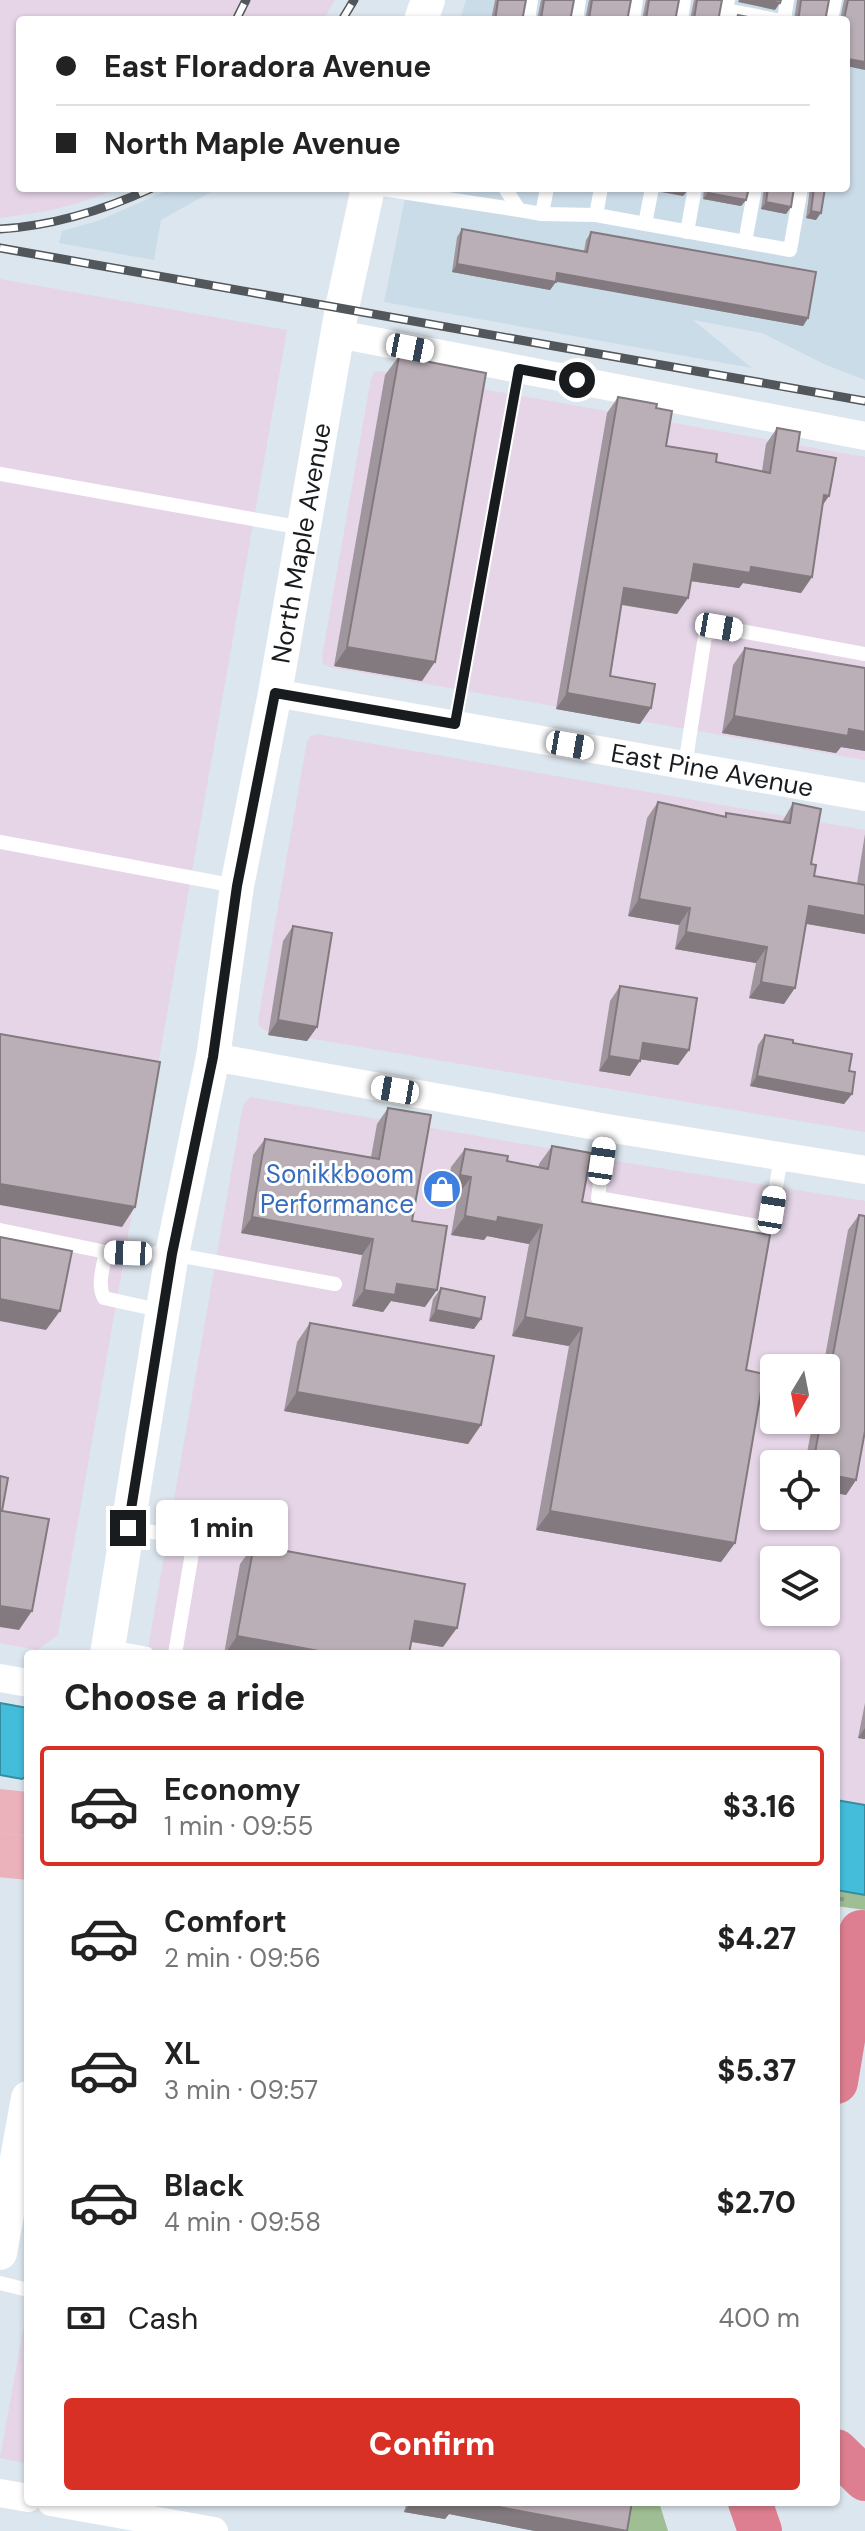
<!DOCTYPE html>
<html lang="en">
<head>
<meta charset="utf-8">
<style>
  :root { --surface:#fff; --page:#f6f6f6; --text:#222; --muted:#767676; --line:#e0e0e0; --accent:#d93025 }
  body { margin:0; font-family:"DM Sans",sans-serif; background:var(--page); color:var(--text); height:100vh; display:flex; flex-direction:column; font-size:30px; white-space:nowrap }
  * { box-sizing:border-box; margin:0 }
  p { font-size:26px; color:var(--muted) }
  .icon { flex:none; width:44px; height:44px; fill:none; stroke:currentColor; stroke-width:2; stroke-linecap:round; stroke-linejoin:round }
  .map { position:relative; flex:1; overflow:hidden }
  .details { position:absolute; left:24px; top:1650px; width:816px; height:856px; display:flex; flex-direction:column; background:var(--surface); border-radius:8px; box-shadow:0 2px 6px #0004 }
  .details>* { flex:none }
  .hud { position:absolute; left:16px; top:16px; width:834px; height:176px; border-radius:8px; box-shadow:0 2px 6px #0004; display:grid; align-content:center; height:176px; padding:0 40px; background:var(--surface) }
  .needle { width:52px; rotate:190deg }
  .tools { position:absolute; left:760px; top:1354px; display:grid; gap:16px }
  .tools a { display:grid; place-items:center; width:80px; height:80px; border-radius:8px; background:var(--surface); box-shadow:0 2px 6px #0004; font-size:40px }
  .end { position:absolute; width:36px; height:36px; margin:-18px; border:10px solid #181c1e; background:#fff; box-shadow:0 0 0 4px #fff }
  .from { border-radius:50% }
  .bubble { position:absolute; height:56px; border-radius:8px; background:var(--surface); box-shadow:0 2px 6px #0004; font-size:26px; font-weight:800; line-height:56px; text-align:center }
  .car { position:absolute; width:24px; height:48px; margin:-24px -12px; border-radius:10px; box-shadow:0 0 6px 2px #0007; background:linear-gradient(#fff 24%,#345 0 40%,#fff 0 76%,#345 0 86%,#fff 0) }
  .hud b { display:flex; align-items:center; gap:28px; height:76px; font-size:30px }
  .hud b+b { border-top:2px solid var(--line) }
  .hud i { width:20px; height:20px; background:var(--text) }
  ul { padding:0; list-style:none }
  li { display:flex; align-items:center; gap:24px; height:120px; margin:0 16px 12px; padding:0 24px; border:4px solid transparent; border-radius:8px }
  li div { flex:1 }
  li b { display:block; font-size:30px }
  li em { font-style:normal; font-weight:800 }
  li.current { border-color:var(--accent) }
  li>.icon { width:72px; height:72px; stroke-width:1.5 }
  h2 { padding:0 40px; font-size:36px; line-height:96px }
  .pay { display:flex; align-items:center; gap:20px; height:88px; padding:0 40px; font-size:30px }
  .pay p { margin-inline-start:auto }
  .action { display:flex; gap:16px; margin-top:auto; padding:16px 40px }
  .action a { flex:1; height:92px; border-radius:8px; background:var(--accent); color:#fff; font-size:32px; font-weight:800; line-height:92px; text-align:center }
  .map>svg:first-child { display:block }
</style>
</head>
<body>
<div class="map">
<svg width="865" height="2531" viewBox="0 0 865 2531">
  <rect width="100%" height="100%" fill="#dce6ee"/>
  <g fill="#e5d5e7" fill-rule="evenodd">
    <polygon points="0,0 335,0 323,20 20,20 20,188 120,188 85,201 48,211 0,218"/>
    <polygon points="0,279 287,330 58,1635 37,1650 0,1643"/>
    <polygon points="381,371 865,457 865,760 329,667 323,664 322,657 371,378 374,372"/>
    <polygon points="317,734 865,830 865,1132 266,1031 260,1027 258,1021 307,741 311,736"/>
    <path d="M250,1097L571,1152V1154L865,1201V1804L836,1799V1654H147L243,1105ZM774,1368H826V1420H774ZM774,1464H826V1516H774ZM774,1560H826V1612H774Z"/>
    <polygon points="24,2324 28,2325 28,2464 0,2458"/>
  </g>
  <g fill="#cbdce9">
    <polygon points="466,0 865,0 865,380 824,364 762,333 693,320 752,368 384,302 407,188 846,188 846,20 460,20"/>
    <polygon points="173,188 218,188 161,220 154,260 59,243 62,231 100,220"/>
  </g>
  <g fill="#9fbe93">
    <polygon points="836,1890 865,1895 865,1910 836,1906"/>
    <polygon points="613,2502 659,2502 668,2531 607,2531"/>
  </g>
  <g fill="#43bdda" stroke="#368da2" stroke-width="2">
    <polygon points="0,1703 28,1708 28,1775 22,1779 0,1775"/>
    <polygon points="836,1800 865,1805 865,1895 836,1890"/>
  </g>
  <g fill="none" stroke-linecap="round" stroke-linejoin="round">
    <polyline stroke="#90979d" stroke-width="4" stroke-dasharray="8 4" stroke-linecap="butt" points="836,1898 847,1900"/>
    <g stroke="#fff" stroke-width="14">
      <polyline points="726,10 777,20"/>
      <polyline points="528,20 531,0"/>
      <polyline points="576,20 579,0"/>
      <polyline points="633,20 636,0"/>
      <polyline points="681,20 684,0"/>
      <polyline points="724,20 728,0"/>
      <polyline points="784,20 787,0"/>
      <polyline points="831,20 835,0"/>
      <polyline points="376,188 519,210"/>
      <polyline points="505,188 519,210 542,214 596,215 790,250 801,188"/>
      <polyline points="542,214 547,188"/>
      <polyline points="596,215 601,188"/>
      <polyline points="645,224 652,188"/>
      <polyline points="687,232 695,188"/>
      <polyline points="745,242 755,188"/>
      <polyline points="0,474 303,528"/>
      <polyline points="455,724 519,369"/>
      <polyline points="685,766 705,636 719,627 865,654"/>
      <polyline points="0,842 236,886"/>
      <polyline points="607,1128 598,1198 769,1228 781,1157"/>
      <polyline points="0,1230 106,1252 172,1254 335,1284"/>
      <path d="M106,1252C103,1267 97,1285 104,1298L163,1311"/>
      <polyline points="128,1528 177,1536 187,1541 192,1553 175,1654"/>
      <polyline points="109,1647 147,1654"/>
      <polyline points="0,2283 28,2290"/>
    </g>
    <g stroke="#fff" stroke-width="28">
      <polyline points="338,334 865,436"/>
      <path id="s1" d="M275,693L865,797"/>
      <polyline points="213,1057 607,1128 865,1170"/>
      <polyline points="0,1678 28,1683"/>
      <polyline points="0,2493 28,2498"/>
      <polyline points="51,2502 214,2531"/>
    </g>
    <g stroke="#fff" stroke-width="34">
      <polyline points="421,20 428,0"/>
      <path id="s2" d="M107,1654L172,1254L213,1057L237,886L275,693L342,308L368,188"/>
      <polyline points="0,2253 28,2098"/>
    </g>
    <g stroke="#ebb2bc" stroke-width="44">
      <polyline points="0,1811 28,1814"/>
      <polyline points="0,1855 28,1858"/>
    </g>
    <g stroke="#dd7f90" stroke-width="44">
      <polyline points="836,2082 861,1932"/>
      <polyline points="836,2451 865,2479"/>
      <polyline points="750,2502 760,2531"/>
    </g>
    <defs>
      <g id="rail">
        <polyline points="236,20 246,0"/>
        <polyline points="342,20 354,0"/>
        <path d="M0,229C52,226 104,210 152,188"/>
        <polyline points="0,248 865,401"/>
      </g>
    </defs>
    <use href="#rail" stroke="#51575b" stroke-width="9"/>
    <use href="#rail" stroke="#fff" stroke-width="6" stroke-dasharray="18" stroke-linecap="butt"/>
  </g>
  <g fill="#a0969d">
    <polygon points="495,0 526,0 523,16 527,20 491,20"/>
    <polygon points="541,0 574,0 571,16 537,20"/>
    <polygon points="589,0 631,0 585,20"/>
    <polygon points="646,0 679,0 676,16 642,20"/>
    <polygon points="694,0 722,0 719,16 690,20"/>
    <polygon points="797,0 829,0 826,16 794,20"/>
    <polygon points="844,0 865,0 846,66 840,20"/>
    <polygon points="704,188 749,188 746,200 741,206 703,199"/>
    <polygon points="764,188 794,188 791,207 786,214 761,209"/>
    <polygon points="810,188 825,188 816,220 806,218"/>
    <polygon points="462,229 584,251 586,240 591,232 808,318 803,326 556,281 550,290 452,272 457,237"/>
    <polygon points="399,356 422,681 334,666 385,375"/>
    <polygon points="618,397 656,408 666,446 716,462 762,471 766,444 777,428 797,451 822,506 812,577 801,593 743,583 739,588 691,581 677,614 621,605 610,676 640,724 556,709 607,413"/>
    <polygon points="745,648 865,668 865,751 841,747 836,753 722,733 733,665"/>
    <polygon points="658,802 724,817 726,813 782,822 793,803 814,876 857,883 865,834 865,934 806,924 784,1004 749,998 756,963 675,949 679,925 628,916 647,818"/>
    <polygon points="293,926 317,1027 307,1041 268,1035 283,941"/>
    <polygon points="620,986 689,1050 678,1065 640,1059 630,1076 599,1071 610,1001"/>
    <polygon points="765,1035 793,1043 849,1071 852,1094 844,1104 750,1086 758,1045"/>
    <polygon points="388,1108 412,1221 425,1307 391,1301 383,1312 352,1306 362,1255 241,1233 253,1155 265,1139 371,1157 377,1124"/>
    <polygon points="552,1146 582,1202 746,1370 735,1543 721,1562 536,1530 569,1346 512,1336 529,1244 487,1236 484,1240 451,1235 458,1195 447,1194 451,1167 465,1149 507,1161 539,1167 539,1164"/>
    <polygon points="859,1215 856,1480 846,1495 826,1491 826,1464 805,1464 813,1420 826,1420 826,1368 823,1368 848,1230"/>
    <polygon points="441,1288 474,1329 429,1321 433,1299"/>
    <polygon points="310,1323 481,1425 468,1444 284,1411 297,1342"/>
    <polygon points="254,1545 443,1647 411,1642 409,1654 224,1654 240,1564"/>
    <polygon points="865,1703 865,1739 858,1738"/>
    <polygon points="386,2502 632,2502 627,2531 535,2531 449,2514 445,2519 404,2512 406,2505"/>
  </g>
  <g fill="#827a7f">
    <polygon points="739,0 765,0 780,3 775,10 738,2"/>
    <polygon points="847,59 865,62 865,70 846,66"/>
    <polygon points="664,188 680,188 688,190 683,196 661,192"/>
    <polygon points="708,193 746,200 741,206 703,199"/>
    <polygon points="766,202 791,207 786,214 761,209"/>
    <polygon points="811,211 821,213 816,220 806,218"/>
    <polygon points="457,264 556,282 550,290 452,272"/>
    <polygon points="557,273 808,318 803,326 552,281"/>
    <polygon points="824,495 829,496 818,512"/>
    <polygon points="694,564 751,567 812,577 801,593 743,583 739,588 683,580"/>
    <polygon points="624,588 688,598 677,614 613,603"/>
    <polygon points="347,647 435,662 422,681 334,666"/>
    <polygon points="567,693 651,708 640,724 556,709"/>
    <polygon points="734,716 865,732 865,751 841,747 836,753 722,733"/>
    <polygon points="639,899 690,908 679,925 628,916"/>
    <polygon points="809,906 865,916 865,934 797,922"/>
    <polygon points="686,932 767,947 756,963 675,949"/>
    <polygon points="761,982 795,988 784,1004 749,998"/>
    <polygon points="278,1020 317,1027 307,1041 268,1035"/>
    <polygon points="643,1043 689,1050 678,1065 632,1058"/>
    <polygon points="609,1056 640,1061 630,1076 599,1071"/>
    <polygon points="757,1076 852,1094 844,1104 750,1086"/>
    <polygon points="460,1175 471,1177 458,1195 447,1194"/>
    <polygon points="0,1184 135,1207 122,1227 0,1205"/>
    <polygon points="465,1216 498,1217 542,1225 529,1244 487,1236 484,1240 451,1235"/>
    <polygon points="252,1217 373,1239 362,1255 241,1233"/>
    <polygon points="397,1284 437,1290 425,1307 391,1301 383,1312 352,1306 364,1290"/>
    <polygon points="0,1299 60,1311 46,1330 0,1321"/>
    <polygon points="436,1310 481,1319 474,1329 429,1321"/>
    <polygon points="525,1317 582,1328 569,1346 512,1336"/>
    <polygon points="297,1392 481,1425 468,1444 284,1411"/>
    <polygon points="826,1474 856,1480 846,1495 826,1491"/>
    <polygon points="550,1511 735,1543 721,1562 536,1530"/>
    <polygon points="0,1606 32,1611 19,1630 0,1627"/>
    <polygon points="415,1621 457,1628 443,1647 401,1640"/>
    <polygon points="237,1636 335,1654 225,1654"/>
    <polygon points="865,1728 865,1739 858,1738"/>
    <polygon points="386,2502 408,2502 406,2505"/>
    <polygon points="411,2502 472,2502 624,2531 535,2531 449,2514 445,2519 404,2512"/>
  </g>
  <g fill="#baafb6" stroke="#827a7f" stroke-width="2">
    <polygon points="498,0 526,0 523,16 527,20 495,20"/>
    <polygon points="544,0 574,0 571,16 575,20 538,20 541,19"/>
    <polygon points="592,0 631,0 628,16 632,20 586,20 589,19"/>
    <polygon points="649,0 679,0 676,16 680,20 643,20 646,19"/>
    <polygon points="697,0 722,0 719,16 724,20 691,20 694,19"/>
    <polygon points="765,0 781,0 780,3"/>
    <polygon points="801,0 829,0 826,16 830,20 794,20 799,15"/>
    <polygon points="848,0 865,0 865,62 847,59 846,63 846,20 842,20 844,19"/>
    <polygon points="738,15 763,20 736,20"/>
    <polygon points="708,188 749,188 746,200 708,193"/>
    <polygon points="768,188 794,188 791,207 766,202"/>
    <polygon points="814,188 825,188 821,213 811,211"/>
    <polygon points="462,229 587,252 591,232 816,272 808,318 557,273 556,282 457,264"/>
    <polygon points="399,356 486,373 435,662 347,647"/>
    <polygon points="618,397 657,404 656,408 672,411 666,446 717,454 716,462 770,473 777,428 800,432 797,451 836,458 829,496 824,495 812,577 751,567 750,573 694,564 688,598 624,588 610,676 655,684 651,708 567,693"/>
    <polygon points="745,648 865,668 865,732 849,729 848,736 734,716"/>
    <polygon points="658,802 726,817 726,813 790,823 793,803 821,809 811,864 816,865 814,876 865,885 865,916 809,906 795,988 761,982 767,947 686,932 690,908 639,899"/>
    <polygon points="293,926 332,933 317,1027 278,1020"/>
    <polygon points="620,986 697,998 689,1050 643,1043 640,1061 609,1056"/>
    <polygon points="0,1034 160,1062 135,1207 0,1184"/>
    <polygon points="765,1035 793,1040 793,1043 852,1054 849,1071 855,1072 852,1094 757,1076"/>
    <polygon points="388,1108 431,1115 412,1221 447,1226 437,1290 397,1284 395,1295 364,1290 373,1239 252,1217 265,1139 379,1159"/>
    <polygon points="552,1146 591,1153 582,1202 770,1235 746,1370 764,1374 735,1543 550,1511 582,1328 525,1317 542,1225 498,1217 497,1222 465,1216 471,1177 460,1175 465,1149 508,1156 507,1161 548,1169"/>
    <polygon points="859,1215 865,1216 865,1431 856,1480 826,1474 826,1464 813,1464 821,1420 826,1420 826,1392"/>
    <polygon points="0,1237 72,1251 60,1311 0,1299"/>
    <polygon points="441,1288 485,1297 481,1319 436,1310"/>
    <polygon points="310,1323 494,1356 481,1425 297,1392"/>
    <polygon points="0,1476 8,1478 2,1511 49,1519 32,1611 0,1606"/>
    <polygon points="254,1545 465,1584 457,1628 415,1621 409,1654 335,1654 237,1636"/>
    <polygon points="472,2502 632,2502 627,2531"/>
  </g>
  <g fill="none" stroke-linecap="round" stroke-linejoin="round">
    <polyline stroke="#181c1e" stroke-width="10" points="128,1528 172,1254 213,1057 237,886 275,693 455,724 519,369 577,380"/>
  </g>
  <defs>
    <symbol id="shop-disc" viewBox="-11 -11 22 22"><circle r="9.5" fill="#3f7fe0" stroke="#fff"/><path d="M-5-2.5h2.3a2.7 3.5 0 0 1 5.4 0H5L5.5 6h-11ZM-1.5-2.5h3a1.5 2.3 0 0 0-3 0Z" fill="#fff"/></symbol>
  </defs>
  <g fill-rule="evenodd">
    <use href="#shop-disc" x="420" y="1167" width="44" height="44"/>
  </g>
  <g text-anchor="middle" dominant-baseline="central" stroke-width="6" stroke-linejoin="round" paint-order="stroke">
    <g font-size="26" fill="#181c1e" stroke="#fff">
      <text stroke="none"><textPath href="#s2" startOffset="1128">North Maple Avenue</textPath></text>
      <text stroke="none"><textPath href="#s1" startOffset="444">East Pine Avenue</textPath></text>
    </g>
    <g font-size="26" fill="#366cbe" stroke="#fff" text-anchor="end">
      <text x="414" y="1174">Sonikkboom<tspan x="414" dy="30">Performance</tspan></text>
    </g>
  </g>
</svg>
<div class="tools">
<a><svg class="needle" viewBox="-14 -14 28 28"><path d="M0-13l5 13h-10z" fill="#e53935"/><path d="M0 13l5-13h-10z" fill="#767676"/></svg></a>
<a><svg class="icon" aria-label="locate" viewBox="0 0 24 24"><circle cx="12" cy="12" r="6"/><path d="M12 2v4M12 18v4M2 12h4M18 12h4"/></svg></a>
<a><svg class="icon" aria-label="layers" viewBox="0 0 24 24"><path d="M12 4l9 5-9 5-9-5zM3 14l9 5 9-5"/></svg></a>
</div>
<i class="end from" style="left:577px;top:380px"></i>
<i class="end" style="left:128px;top:1528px"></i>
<div class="bubble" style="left:156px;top:1500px;width:132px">1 min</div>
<i class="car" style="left:410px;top:348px;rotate:101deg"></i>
<i class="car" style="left:719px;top:627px;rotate:100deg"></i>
<i class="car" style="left:570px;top:745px;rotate:100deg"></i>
<i class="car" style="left:395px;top:1090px;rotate:280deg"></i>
<i class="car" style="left:602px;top:1161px;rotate:8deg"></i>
<i class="car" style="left:772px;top:1210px;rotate:9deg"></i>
<i class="car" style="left:128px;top:1253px;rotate:272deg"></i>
<div class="hud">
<b><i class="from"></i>East Floradora Avenue</b>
<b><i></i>North Maple Avenue</b>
</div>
<section class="details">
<h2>Choose a ride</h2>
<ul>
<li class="current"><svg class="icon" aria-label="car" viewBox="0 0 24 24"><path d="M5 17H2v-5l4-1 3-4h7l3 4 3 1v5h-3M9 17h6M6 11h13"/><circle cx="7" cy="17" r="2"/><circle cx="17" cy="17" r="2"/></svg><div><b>Economy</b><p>1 min · 09:55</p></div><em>$3.16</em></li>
<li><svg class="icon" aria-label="car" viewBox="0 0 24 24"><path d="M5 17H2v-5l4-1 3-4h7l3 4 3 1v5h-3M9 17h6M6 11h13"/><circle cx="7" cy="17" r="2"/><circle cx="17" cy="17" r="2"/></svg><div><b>Comfort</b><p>2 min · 09:56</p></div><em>$4.27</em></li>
<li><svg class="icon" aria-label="car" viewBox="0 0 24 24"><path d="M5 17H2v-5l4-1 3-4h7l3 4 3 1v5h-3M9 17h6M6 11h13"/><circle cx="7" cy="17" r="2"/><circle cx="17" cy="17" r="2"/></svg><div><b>XL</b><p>3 min · 09:57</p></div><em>$5.37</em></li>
<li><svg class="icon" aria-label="car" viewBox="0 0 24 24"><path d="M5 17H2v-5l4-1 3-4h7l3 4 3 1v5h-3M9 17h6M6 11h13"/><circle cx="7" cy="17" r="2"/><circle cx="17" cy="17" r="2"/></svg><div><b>Black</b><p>4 min · 09:58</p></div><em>$2.70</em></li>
</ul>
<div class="pay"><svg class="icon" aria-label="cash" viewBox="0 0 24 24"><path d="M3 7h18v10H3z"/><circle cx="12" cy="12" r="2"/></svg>Cash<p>400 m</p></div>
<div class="action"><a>Confirm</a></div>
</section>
</div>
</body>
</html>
